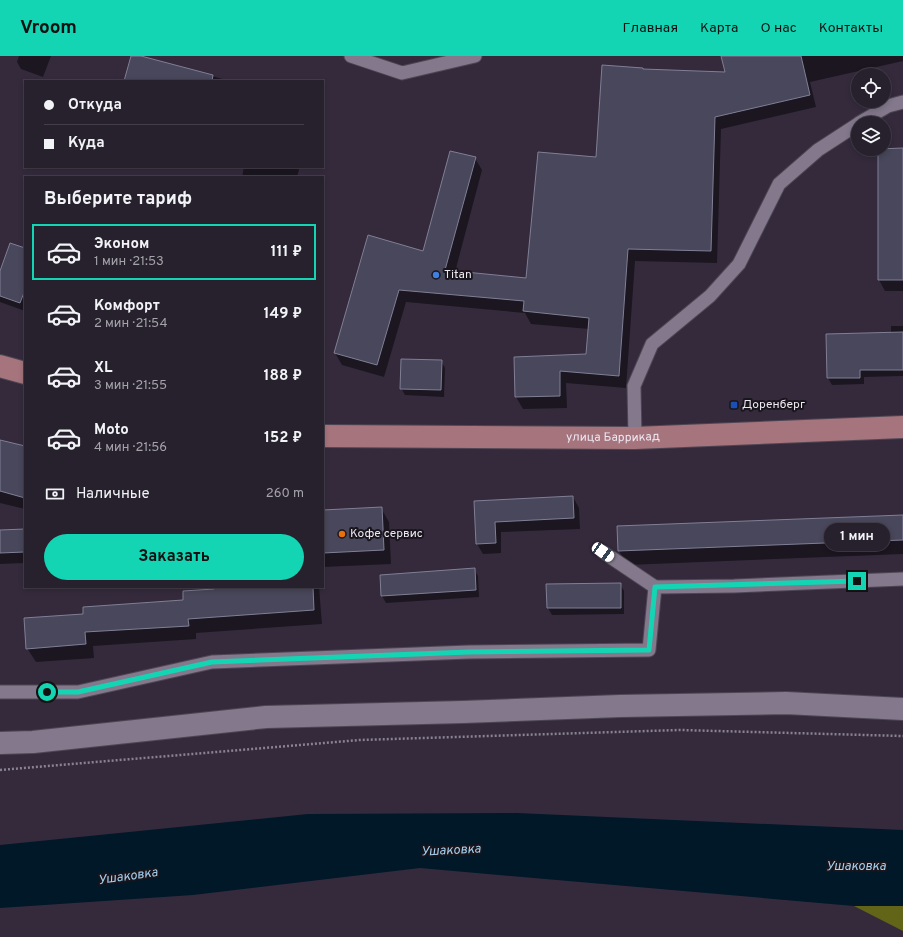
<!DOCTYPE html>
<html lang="ru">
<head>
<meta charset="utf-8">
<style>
  :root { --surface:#27202d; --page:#2f2835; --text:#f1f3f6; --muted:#a4a3aa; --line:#433e49; --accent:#14d5b3 }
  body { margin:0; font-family:Overpass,sans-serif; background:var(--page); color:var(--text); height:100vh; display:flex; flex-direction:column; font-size:15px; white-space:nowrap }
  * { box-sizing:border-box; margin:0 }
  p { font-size:13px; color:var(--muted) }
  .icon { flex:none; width:22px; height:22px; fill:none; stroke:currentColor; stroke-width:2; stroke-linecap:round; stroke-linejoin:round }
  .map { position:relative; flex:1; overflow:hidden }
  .sheet { position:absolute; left:24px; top:120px; width:300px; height:412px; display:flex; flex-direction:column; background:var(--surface); border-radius:0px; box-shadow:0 2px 6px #0003,0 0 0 1px var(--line) }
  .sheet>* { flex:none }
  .banner { position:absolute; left:24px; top:24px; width:300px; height:88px; border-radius:0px; box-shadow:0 2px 6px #0003,0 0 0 1px var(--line); display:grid; align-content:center; height:88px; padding:0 20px; background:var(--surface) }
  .tools { position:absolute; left:851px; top:12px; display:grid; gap:8px }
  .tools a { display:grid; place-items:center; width:40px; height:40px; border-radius:50%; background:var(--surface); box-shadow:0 2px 6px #0003,0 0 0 1px var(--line); font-size:20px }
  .end { position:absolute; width:18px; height:18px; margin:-9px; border:5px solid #14d5b3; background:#111; box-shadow:0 0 0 2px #111 }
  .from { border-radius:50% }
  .bubble { position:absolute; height:28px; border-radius:14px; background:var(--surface); box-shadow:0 2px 6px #0003,0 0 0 1px var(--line); font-size:13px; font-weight:700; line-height:28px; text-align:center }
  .car { position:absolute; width:12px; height:24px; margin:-12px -6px; border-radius:5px; box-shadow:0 0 3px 1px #0007; background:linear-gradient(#fff 24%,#345 0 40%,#fff 0 76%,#345 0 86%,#fff 0) }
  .banner b { display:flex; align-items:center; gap:14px; height:38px; font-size:15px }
  .banner b+b { border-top:1px solid var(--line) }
  .banner i { width:10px; height:10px; background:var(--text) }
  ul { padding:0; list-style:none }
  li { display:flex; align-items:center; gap:12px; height:56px; margin:0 8px 6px; padding:0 12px; border:2px solid transparent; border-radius:0px }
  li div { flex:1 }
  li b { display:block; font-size:15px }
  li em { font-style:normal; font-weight:700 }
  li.on { border-color:var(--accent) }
  li>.icon { width:36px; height:36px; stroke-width:1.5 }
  h2 { padding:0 20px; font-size:18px; line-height:48px }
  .pay { display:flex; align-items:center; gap:10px; height:44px; padding:0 20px; font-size:15px }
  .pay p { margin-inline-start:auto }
  .cta { display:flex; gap:8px; margin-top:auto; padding:8px 20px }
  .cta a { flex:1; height:46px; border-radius:24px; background:var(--accent); color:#111; font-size:16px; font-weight:700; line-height:46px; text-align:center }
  header { display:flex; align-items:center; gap:24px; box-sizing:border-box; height:56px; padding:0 20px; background:var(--accent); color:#111 }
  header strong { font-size:19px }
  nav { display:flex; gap:22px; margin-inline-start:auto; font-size:14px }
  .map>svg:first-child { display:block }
</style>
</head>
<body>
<header>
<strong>Vroom</strong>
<nav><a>Главная</a><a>Карта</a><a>О нас</a><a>Контакты</a></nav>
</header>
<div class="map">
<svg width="903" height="881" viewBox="0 0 903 881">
  <rect width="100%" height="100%" fill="#342a3c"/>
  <polygon fill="#626517" points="854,850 903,850 903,875"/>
  <polygon fill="#001828" points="517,757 903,774 903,850 854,850 420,812 193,839 0,852 0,789 308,758"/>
  <g fill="#0007">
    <polygon points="19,0 51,0 43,21 21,13 17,6"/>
    <polygon points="132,0 138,0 230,25 125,25"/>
    <polygon points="730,0 903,0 903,5 810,26 816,51 721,73 717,207 635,205 626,332 566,327 567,352 523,353 516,341 587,299 589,273 531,268 525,257 406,246 384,321 342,309 335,297 424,196 475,102 482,114 455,216 527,223 597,102 644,14 726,17"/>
    <polygon points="879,93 903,93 903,235 885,235 879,224"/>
    <polygon points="244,111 297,111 299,114 297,121 242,121"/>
    <polygon points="25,193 25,255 0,246 0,216"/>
    <polygon points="891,270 903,270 903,320 864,321 864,328 832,329 828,322 827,279 891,278"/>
    <polygon points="441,305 445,312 444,341 405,339 401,332"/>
    <polygon points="0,385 25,391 25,453 0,447"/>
    <polygon points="573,441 579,452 580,473 501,476 501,497 483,498 477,488 475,446"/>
    <polygon points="381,452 389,466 391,508 323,511 323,455"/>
    <polygon points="903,460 903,498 627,509 619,495"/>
    <polygon points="25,474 25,507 0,508 0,475"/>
    <polygon points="474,513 478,520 479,541 386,547 382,540 381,519"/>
    <polygon points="620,528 624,535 624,558 552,559 548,552"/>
    <polygon points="215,531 319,531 322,568 196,577 196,583 93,590 94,602 36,606 27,592 84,559 184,545 216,534"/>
  </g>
  <g fill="#48475b" stroke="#807f95">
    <polygon points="131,0 141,0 213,19 212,25 124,25"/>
    <polygon points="721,0 801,0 810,39 715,61 711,195 628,193 619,320 560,315 560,340 515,341 514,301 586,298 589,262 523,255 524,245 399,234 377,309 334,297 368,179 423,195 450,95 476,101 445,214 526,222 538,96 596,101 602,9 643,12 643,13 725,16"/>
    <polygon points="903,92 903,224 878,224 878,93"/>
    <polygon points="10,187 25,192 25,234 20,247 0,240 0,215"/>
    <polygon points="903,276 903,314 860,314 860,322 827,322 826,278"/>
    <polygon points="401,303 442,304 441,334 400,333"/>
    <polygon points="0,384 25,390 25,442 0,435"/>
    <polygon points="573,440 574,462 495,466 496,487 476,488 474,445"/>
    <polygon points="382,451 384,494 323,497 323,454"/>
    <polygon points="903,459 903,484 618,495 617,470"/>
    <polygon points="25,473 25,496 0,497 0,474"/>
    <polygon points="475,512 476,534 381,540 380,519"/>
    <polygon points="621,527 621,552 547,552 546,528"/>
    <polygon points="214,531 313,531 314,554 188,563 189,570 85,576 86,588 26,593 24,562 83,558 83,551 183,544 183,535 214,533"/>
  </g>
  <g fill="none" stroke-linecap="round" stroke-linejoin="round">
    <defs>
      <g id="service">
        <polyline points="351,0 402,17 475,0"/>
        <polyline points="859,67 888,50 903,46"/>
        <polyline points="635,382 634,330 652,288 710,240 739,208 779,128 818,94 858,68"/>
        <polyline points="603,496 655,531"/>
        <polyline points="0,636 78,636 212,606 469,596 649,594 655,531 734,530 903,523"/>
      </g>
      <polyline id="minor" points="0,687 33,686 266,661 463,656 620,650 786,647 903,653"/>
      <g id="primary">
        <polyline points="0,310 25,317"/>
        <path id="s1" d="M323,380L635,382L903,371"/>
      </g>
    </defs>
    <use href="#service" stroke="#4e4654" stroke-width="15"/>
    <use href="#minor" stroke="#4e4654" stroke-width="24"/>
    <use href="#primary" stroke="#4e4654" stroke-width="24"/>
    <polyline stroke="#8a8290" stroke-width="2.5" stroke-dasharray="2 2" stroke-linecap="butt" points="0,714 360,684 680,674 903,680"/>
    <use href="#service" stroke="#83788c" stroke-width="13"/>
    <use href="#minor" stroke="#83788c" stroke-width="22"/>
    <use href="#primary" stroke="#a5747c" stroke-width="22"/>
  </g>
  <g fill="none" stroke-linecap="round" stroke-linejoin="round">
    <polyline stroke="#14d5b3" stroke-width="5" points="47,636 78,636 212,606 469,596 649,594 655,531 857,525"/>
  </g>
  <circle fill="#3f7fe0" stroke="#19151d" stroke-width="1.5" cx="436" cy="219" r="4"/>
  <rect fill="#1a4fb4" stroke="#19151d" stroke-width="1.5" x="730" y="345" width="8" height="8" rx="2"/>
  <circle fill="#e8710a" stroke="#19151d" stroke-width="1.5" cx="342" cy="478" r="4"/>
  <g text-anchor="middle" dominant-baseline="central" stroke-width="4" stroke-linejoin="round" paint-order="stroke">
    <g font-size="12" fill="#ede7f2" stroke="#19151d" text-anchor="start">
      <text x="444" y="219">Titan</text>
      <text x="742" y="349">Доренберг</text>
      <text x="350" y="478">Кофе сервис</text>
    </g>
    <g font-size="12" fill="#ede7f2" stroke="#19151d">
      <text stroke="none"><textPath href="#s1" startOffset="290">улица Баррикад</textPath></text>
    </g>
    <g font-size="13" font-style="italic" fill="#a6d1ee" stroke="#19151d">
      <text transform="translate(451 795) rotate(-3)">Ушаковка</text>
      <text x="856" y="811">Ушаковка</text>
      <text transform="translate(128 821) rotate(-8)">Ушаковка</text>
    </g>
  </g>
</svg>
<div class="tools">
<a><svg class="icon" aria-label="locate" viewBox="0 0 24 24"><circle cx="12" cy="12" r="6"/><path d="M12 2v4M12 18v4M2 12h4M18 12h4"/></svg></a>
<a><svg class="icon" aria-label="layers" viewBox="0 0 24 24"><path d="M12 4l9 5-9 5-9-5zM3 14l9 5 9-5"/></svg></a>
</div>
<i class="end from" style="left:47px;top:636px"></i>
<i class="end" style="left:857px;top:525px"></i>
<div class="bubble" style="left:824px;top:467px;width:66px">1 мин</div>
<i class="car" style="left:603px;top:496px;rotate:125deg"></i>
<div class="banner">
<b><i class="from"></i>Откуда</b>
<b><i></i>Куда</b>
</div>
<section class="sheet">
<h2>Выберите тариф</h2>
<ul>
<li class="on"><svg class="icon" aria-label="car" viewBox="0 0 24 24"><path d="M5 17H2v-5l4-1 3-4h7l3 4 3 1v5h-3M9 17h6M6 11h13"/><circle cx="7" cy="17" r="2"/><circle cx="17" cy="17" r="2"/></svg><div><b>Эконом</b><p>1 мин · 21:53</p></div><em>111 ₽</em></li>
<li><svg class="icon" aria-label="car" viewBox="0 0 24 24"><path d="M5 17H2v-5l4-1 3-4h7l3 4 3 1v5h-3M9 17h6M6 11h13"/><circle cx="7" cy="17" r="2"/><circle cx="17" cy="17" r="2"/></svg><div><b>Комфорт</b><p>2 мин · 21:54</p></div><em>149 ₽</em></li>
<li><svg class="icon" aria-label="car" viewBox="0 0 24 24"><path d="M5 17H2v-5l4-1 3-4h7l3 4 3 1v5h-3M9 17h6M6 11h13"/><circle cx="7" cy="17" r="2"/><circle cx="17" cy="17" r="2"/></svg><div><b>XL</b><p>3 мин · 21:55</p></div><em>188 ₽</em></li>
<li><svg class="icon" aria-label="car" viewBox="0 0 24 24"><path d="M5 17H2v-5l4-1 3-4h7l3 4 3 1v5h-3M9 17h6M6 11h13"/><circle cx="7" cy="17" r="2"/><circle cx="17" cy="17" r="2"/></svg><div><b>Moto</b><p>4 мин · 21:56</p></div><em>152 ₽</em></li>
</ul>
<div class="pay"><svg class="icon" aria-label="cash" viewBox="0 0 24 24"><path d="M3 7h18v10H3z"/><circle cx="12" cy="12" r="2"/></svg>Наличные<p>260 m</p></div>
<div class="cta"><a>Заказать</a></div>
</section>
</div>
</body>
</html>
